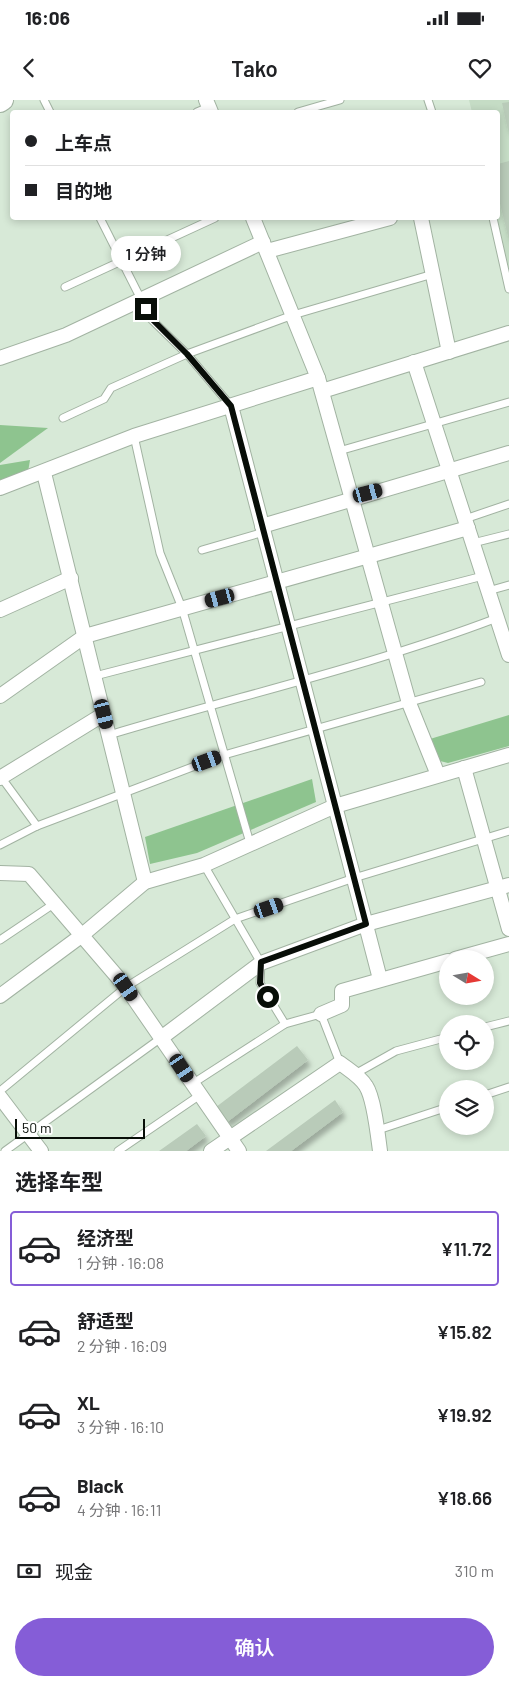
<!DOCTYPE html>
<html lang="zh">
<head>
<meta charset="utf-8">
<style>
  :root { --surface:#fff; --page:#f6f6f6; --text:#202124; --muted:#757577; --line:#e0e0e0; --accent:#855dd7 }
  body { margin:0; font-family:Barlow,"Noto Sans SC",sans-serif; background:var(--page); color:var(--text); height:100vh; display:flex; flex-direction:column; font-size:19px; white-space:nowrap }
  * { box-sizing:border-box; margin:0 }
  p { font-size:16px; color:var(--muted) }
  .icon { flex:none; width:28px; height:28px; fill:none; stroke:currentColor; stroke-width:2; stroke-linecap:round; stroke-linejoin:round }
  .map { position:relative; height:1051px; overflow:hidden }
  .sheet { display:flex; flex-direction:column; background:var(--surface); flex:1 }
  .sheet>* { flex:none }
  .hud { position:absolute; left:10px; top:10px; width:490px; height:110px; border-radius:5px; box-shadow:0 2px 8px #0003; display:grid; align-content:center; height:110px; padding:0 15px; background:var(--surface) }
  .needle { width:32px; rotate:101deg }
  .tools { position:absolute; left:439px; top:850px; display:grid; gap:10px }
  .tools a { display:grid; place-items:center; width:55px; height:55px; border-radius:50%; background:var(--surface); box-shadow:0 2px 8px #0003; font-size:25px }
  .scale { position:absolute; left:15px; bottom:12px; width:130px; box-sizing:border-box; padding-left:5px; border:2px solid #080e08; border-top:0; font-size:14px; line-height:18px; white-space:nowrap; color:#080e08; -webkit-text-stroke:4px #fff; paint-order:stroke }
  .end { position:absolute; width:22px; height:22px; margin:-11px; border:6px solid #080e08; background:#fff; box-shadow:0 0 0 2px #fff }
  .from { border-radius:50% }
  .bubble { position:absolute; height:35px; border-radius:18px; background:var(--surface); box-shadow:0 2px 8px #0003; font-size:16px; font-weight:600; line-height:35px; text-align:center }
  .car { position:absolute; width:15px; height:30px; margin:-15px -8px; border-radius:6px; box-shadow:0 0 4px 1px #0007; background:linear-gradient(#222 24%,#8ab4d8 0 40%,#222 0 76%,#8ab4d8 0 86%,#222 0) }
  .hud b { display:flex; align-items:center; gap:18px; height:48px; font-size:19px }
  .hud b+b { border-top:1px solid var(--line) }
  .hud i { width:12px; height:12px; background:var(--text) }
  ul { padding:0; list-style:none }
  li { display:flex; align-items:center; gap:15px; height:75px; margin:0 10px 8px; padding:0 5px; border:2px solid transparent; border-radius:5px }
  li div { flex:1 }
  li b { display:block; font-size:19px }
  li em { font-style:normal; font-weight:600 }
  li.selected { border-color:var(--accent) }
  li>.icon { width:45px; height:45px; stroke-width:1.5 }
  h2 { padding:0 15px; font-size:22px; line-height:60px }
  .pay { display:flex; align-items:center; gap:12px; height:55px; padding:0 15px; font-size:19px }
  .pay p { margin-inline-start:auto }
  .action { display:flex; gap:10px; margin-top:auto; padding:10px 15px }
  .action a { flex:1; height:58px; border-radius:30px; background:var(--accent); color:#fff; font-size:20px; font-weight:600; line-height:58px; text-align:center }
  .status { display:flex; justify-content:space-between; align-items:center; height:35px; padding:0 25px; background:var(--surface); direction:ltr }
  .status svg { height:14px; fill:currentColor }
  header { display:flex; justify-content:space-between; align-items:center; height:65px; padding:0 15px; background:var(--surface); font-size:22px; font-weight:600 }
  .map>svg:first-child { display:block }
</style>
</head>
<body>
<div class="status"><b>16:06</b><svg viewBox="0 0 49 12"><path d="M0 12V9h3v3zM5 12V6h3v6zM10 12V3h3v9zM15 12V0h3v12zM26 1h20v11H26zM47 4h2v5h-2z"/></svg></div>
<header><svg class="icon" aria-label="back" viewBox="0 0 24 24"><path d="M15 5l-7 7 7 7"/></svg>Tako<svg class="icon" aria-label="heart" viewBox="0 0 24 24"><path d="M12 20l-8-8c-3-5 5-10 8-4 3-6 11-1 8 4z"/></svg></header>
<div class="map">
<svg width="509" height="1051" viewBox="0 0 509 1051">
  <defs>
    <filter id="shadow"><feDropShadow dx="3" dy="5.5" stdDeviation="2.5" flood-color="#0004"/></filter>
  </defs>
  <rect width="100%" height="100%" fill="#d7e9d7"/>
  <polygon fill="#c5dcc5" points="469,0 509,0 509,175 496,118 498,12 472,12"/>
  <g fill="#8ec48f">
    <polygon points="0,325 48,328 0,363"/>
    <polygon points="30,360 28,372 0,382 0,365"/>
    <polygon points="509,615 509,646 448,663 436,660 430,639"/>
    <polygon points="312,679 316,702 197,753 150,764 145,737"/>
  </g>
  <g fill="#b9cbb9" filter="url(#shadow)">
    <polygon points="509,2 509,30 508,30 502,3"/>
    <polygon points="509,61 509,136 508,136 498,95 498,64"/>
    <polygon points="297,946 308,960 227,1022 216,1007"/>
    <polygon points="335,1000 343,1012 291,1051 266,1051"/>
    <polygon points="197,1024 206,1036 186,1051 159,1051"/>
  </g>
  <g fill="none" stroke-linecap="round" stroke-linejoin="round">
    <defs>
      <g id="lane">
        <polyline points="44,0 50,12"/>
        <polyline points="428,0 432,12"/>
        <polyline points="197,12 209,7"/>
        <polyline points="298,12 340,0"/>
        <polyline points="100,118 151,219 187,254 231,306"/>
        <polyline points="493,118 509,189"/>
        <polyline points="65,187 215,118"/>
        <polyline points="63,318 104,299 111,288 187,254 293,215 433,174"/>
        <polyline points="134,336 160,453 182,508 250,743"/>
        <polyline points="339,351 509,302"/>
        <polyline points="465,419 509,404"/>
        <polyline points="473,443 509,434"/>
        <polyline points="202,450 264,432"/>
        <polyline points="488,491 509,485"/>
        <polyline points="95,576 483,476"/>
        <path d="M109,635C238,596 371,566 497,518"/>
        <polyline points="1,677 37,726"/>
        <polyline points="0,745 37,726 224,655 481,582"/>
        <polyline points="204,765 261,863 260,883 285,924 321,914 340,963"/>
        <polyline points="0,840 55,803"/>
        <polyline points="485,927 509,921"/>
        <polyline points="355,974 396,951 448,937"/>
        <polyline points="192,984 285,924"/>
        <polyline points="0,991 126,887 235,819 354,778 509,731"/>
        <polyline points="485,995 509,987"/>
        <polyline points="378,1030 448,1007"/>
        <polyline points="5,1051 161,938"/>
        <polyline points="118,1051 200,995"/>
      </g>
      <g id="street">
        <polyline points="206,0 211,12"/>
        <polyline points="421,118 449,252"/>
        <polyline points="267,151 390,118"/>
        <polyline points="0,258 66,235 263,142"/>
        <polyline points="414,262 509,555"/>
        <polyline points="318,278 409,603 438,675"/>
        <polyline points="322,291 509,233"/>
        <polyline points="231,306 380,879"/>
        <polyline points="44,373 145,782"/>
        <polyline points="0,388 134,336 318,278 253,118"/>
        <polyline points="262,426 509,353"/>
        <polyline points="0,510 71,478"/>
        <polyline points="0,596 85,536 468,428"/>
        <polyline points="464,668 509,829"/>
        <polyline points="0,678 104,614"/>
        <polyline points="0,773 29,774 126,887 239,1051"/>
        <polyline points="455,859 509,844"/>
        <polyline points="0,896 81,836 145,782 204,765 335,706 509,655"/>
        <polyline points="321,914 342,905 342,891 448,861"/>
        <polyline points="161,938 261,863 366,824 509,785"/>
        <polyline points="0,997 41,1051"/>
        <path d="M211,1051L340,963C349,970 360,976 366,986C374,998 378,1036 380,1051"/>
      </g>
      <polyline id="secondary" points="0,2 3,0"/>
    </defs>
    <use href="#lane" stroke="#a2b3a2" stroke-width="9"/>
    <use href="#street" stroke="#a2b3a2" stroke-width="16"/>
    <use href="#secondary" stroke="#a2b3a2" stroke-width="22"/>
    <use href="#lane" stroke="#fff" stroke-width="7"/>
    <use href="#street" stroke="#fff" stroke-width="14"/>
    <use href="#secondary" stroke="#fff" stroke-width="20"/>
  </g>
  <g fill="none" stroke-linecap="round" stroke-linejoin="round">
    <polyline stroke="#080e08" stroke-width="6" points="146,209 151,218 187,254 231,306 366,824 261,862 260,883 268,897"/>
  </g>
</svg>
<div class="tools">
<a><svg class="needle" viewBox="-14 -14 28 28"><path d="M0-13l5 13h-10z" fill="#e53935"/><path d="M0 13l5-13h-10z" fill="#757577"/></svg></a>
<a><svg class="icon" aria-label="locate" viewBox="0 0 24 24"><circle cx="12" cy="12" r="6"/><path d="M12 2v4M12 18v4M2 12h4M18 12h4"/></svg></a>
<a><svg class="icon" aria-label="layers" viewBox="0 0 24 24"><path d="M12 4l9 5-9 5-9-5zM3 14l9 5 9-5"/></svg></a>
</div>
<div class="scale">50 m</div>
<i class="end from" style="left:268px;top:897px"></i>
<i class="end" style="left:146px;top:209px"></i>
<div class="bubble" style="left:111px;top:136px;width:70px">1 分钟</div>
<i class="car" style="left:368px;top:393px;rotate:75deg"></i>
<i class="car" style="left:220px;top:498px;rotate:255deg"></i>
<i class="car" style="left:104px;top:614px;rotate:166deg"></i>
<i class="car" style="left:207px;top:661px;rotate:70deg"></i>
<i class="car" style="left:269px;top:808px;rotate:71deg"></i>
<i class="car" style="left:126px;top:887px;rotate:145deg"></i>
<i class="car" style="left:182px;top:968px;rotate:146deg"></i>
<div class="hud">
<b><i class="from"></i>上车点</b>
<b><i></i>目的地</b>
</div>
</div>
<section class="sheet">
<h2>选择车型</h2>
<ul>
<li class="selected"><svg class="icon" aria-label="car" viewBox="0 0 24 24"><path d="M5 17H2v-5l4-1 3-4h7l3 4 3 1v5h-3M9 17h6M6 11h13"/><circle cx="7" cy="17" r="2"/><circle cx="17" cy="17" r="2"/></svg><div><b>经济型</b><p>1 分钟 · 16:08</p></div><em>¥11.72</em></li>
<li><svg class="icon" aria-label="car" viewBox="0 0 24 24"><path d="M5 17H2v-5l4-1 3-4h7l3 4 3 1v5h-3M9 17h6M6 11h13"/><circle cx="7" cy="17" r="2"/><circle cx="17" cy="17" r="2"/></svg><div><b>舒适型</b><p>2 分钟 · 16:09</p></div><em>¥15.82</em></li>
<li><svg class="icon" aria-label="car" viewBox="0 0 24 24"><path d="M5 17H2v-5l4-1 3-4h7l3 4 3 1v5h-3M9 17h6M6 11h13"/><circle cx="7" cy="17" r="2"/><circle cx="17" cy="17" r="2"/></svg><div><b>XL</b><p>3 分钟 · 16:10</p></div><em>¥19.92</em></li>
<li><svg class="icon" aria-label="car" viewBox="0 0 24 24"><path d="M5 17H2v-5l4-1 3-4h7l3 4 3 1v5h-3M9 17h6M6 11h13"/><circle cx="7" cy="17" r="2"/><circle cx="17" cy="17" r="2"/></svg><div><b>Black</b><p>4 分钟 · 16:11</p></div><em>¥18.66</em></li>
</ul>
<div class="pay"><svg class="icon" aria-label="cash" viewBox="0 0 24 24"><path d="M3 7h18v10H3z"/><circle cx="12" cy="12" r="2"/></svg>现金<p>310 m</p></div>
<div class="action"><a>确认</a></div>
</section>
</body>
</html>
